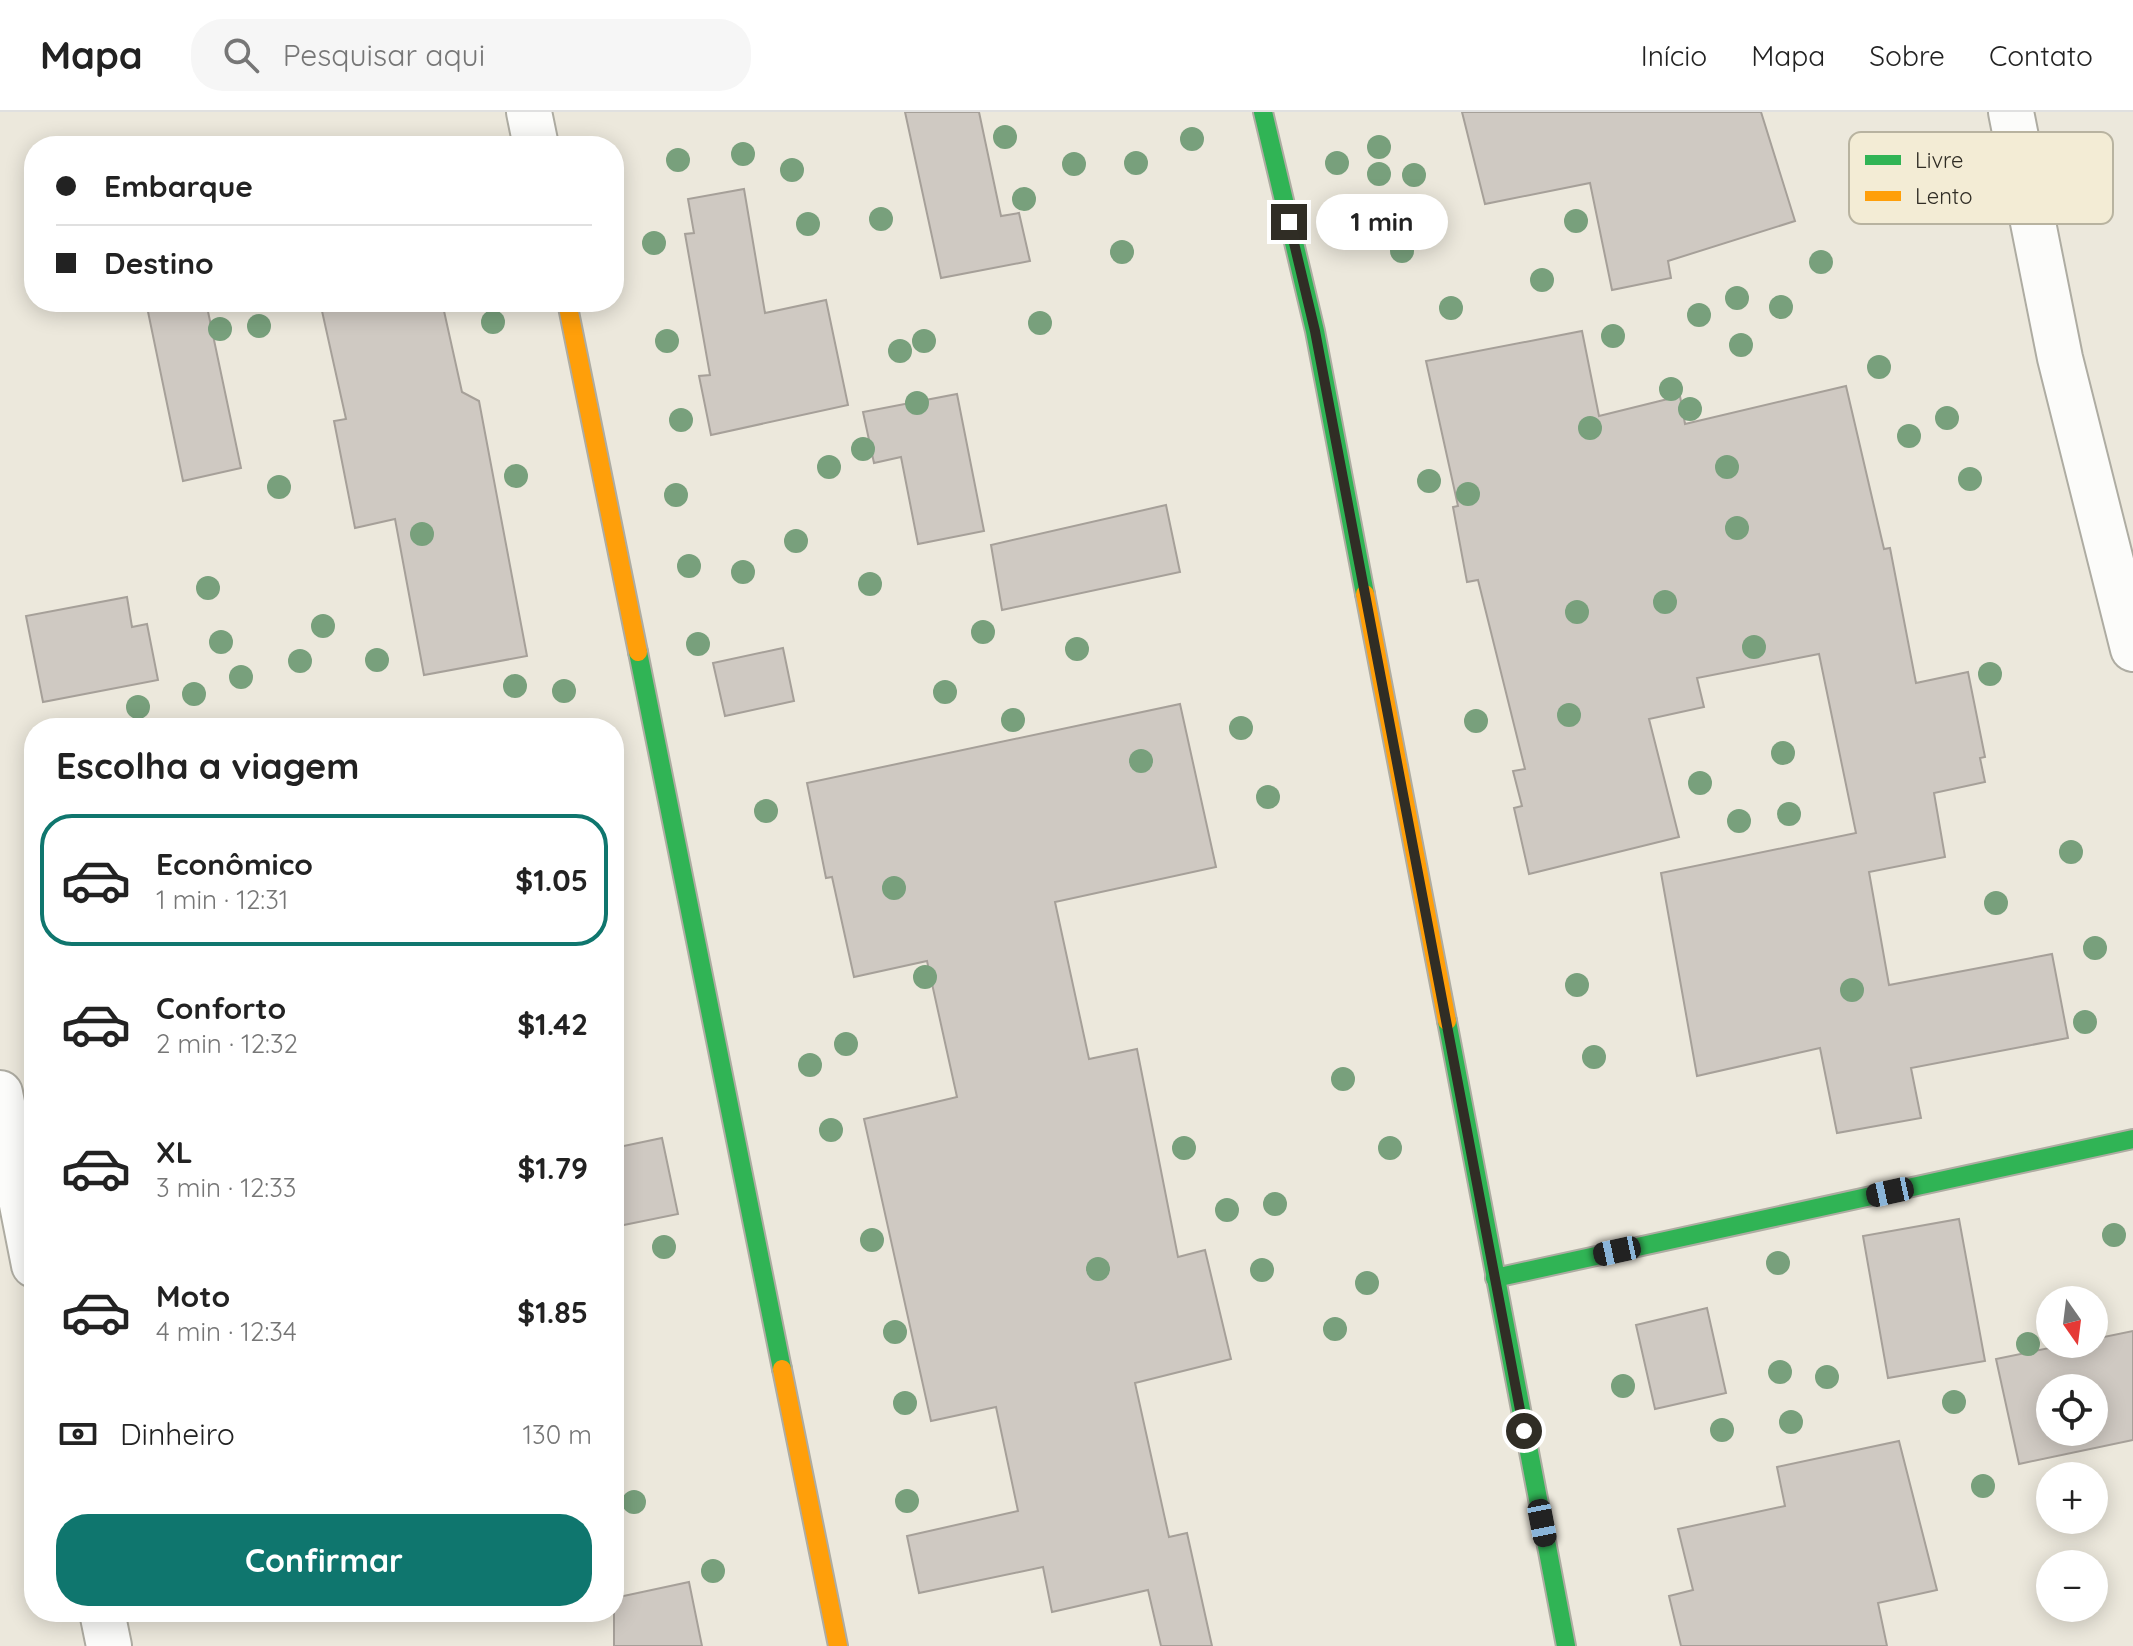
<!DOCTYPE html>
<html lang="pt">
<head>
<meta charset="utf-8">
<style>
  :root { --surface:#fff; --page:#f6f6f6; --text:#222; --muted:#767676; --line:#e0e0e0; --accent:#0f766e }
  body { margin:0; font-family:Quicksand,sans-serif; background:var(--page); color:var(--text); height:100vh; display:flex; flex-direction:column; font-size:30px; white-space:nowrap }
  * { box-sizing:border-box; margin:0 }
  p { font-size:26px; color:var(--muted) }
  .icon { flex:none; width:44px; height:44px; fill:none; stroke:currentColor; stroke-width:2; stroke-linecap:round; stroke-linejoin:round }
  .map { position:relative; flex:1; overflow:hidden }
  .details { position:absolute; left:24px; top:606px; width:600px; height:904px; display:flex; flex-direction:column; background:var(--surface); border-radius:32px; box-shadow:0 4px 20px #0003 }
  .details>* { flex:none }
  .banner { position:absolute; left:24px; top:24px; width:600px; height:176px; border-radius:32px; box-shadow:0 4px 20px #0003; display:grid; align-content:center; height:176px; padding:0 32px; background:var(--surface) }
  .needle { width:52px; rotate:166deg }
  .tools { position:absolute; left:2036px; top:1174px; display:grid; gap:16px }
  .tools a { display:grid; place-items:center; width:72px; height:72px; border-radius:50%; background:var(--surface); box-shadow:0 4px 20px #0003; font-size:40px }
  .end { position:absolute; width:36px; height:36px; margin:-18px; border:10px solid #302d25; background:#fff; box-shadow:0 0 0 4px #fff }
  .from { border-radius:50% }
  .bubble { position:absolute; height:56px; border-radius:28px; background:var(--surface); box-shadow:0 4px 20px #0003; font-size:26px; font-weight:700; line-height:56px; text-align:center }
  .car { position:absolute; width:24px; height:48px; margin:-24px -12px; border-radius:10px; box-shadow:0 0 6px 2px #0007; background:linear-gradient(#222 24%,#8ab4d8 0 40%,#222 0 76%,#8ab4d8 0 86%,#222 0) }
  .banner b { display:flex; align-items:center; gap:28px; height:76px; font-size:30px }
  .banner b+b { border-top:2px solid var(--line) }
  .banner i { width:20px; height:20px; background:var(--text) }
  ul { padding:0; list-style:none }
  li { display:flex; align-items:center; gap:24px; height:132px; margin:0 16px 12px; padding:0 16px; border:4px solid transparent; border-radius:32px }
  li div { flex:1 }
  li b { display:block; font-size:30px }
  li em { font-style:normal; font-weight:700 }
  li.active { border-color:var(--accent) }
  li>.icon { width:72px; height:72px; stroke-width:1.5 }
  h2 { padding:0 32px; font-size:36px; line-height:96px }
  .pay { display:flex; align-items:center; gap:20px; height:88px; padding:0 32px; font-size:30px }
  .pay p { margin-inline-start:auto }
  .cta { display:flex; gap:16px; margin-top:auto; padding:16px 32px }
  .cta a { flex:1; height:92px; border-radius:32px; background:var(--accent); color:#fff; font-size:32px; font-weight:700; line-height:92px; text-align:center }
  header { display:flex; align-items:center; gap:48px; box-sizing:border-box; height:112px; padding:0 40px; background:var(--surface); border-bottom:2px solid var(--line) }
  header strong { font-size:38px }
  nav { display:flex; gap:44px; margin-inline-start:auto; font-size:28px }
  .search { width:560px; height:72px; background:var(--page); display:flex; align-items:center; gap:20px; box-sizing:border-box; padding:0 28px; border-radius:32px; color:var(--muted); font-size:30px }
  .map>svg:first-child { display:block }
</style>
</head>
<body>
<header>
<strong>Mapa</strong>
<div class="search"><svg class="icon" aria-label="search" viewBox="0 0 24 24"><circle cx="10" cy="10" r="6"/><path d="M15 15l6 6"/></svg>Pesquisar aqui</div>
<nav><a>Início</a><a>Mapa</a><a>Sobre</a><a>Contato</a></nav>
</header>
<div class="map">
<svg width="2133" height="1534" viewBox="0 0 2133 1534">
  <rect width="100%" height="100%" fill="#ece8dc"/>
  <g fill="#cfc9c2" stroke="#a6a099" stroke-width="2" fill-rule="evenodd">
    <polygon points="905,0 979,0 1001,104 1019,101 1030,149 941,166"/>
    <polygon points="1462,0 1761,0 1795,109 1668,149 1671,166 1612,178 1590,71 1485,92"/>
    <polygon points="744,77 765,201 826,188 848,293 711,323 699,264 710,263 685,122 694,121 688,87"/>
    <polygon points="146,190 206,190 241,356 183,369"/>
    <polygon points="320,190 442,190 462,280 479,289 527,544 424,563 395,407 355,416 334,309 346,307"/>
    <polygon points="1582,219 1599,304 1680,284 1685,312 1846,274 1884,437 1890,436 1916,571 1968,560 1985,645 1980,646 1985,670 1934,681 1945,745 1869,760 1889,873 2052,842 2068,926 1911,956 1921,1006 1837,1021 1820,936 1697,964 1661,761 1856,721 1819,542 1697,566 1704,595 1649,607 1679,725 1529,762 1514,696 1522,694 1513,659 1525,657 1478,468 1467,470 1453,395 1458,394 1426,249"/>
    <polygon points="957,282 984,419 918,432 901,345 874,351 863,300"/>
    <polygon points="1166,393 1180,460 1002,498 991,433"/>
    <polygon points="127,485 132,515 147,512 158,568 43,590 26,504"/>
    <polygon points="783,536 794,589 725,604 713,551"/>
    <polygon points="1180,592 1216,755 1055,790 1089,947 1137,937 1178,1145 1205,1138 1231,1247 1135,1271 1169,1425 1187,1421 1212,1534 1161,1534 1148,1478 1052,1500 1043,1455 919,1481 907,1424 1018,1399 996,1295 931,1309 864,1007 957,985 927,849 854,865 832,765 826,766 807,671"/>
    <polygon points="662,1026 678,1102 614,1115 614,1036"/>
    <polygon points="1959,1107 1985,1249 1888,1266 1863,1124"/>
    <polygon points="1707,1196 1726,1281 1655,1297 1636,1213"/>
    <path d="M2133,1219V1328L2019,1352L1996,1247L2069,1232H2094V1227ZM2050,1276H2094V1320H2050Z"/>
    <polygon points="1899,1329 1937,1478 1878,1491 1887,1534 1681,1534 1669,1484 1693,1478 1678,1417 1785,1394 1777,1355"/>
    <polygon points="689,1470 702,1534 614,1534 614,1486"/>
  </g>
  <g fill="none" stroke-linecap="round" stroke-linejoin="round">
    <defs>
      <g id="street">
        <polyline points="529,0 536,34"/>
        <polyline points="2011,0 2060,246 2133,537"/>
        <polyline points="0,981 34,1153"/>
        <polyline points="102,1500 109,1534"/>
      </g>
      <g id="fast">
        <polyline points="1263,0 1315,219 1365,482"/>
        <polyline points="638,540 782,1257"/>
        <polyline points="1447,909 1566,1534"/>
        <polyline points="1495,1166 2133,1027"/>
      </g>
      <g id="slow">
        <polyline points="567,190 638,540"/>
        <polyline points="1365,482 1447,909"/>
        <polyline points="782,1257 838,1534"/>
      </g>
    </defs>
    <use href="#street" stroke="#aeaca2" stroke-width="48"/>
    <use href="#fast" stroke="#aeaca2" stroke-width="22"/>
    <use href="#slow" stroke="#aeaca2" stroke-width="22"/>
    <use href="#street" stroke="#fcfcfa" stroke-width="44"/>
    <use href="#fast" stroke="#30b455" stroke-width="18"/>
    <use href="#slow" stroke="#ff9f0a" stroke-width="18"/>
  </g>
  <g fill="#78a07c">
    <circle cx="1005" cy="25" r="12"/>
    <circle cx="1192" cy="27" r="12"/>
    <circle cx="1379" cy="35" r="12"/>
    <circle cx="743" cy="42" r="12"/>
    <circle cx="678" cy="48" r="12"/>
    <circle cx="1136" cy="51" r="12"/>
    <circle cx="1337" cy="51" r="12"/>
    <circle cx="1074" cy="52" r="12"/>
    <circle cx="792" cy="58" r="12"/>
    <circle cx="1379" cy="62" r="12"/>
    <circle cx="1414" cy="63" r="12"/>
    <circle cx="1024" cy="87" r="12"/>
    <circle cx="881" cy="107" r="12"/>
    <circle cx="1576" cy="109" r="12"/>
    <circle cx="808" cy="112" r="12"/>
    <circle cx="654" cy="131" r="12"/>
    <circle cx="1402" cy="139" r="12"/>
    <circle cx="1122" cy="140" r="12"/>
    <circle cx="1821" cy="150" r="12"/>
    <circle cx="1542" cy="168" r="12"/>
    <circle cx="1737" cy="186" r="12"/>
    <circle cx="1781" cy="195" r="12"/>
    <circle cx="1451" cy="196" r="12"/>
    <circle cx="1699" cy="203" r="12"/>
    <circle cx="493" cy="210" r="12"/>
    <circle cx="1040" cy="211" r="12"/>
    <circle cx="259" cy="214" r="12"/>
    <circle cx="220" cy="217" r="12"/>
    <circle cx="1613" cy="224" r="12"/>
    <circle cx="667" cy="229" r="12"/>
    <circle cx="924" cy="229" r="12"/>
    <circle cx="1741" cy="233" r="12"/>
    <circle cx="900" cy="239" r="12"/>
    <circle cx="1879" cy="255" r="12"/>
    <circle cx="1671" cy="277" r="12"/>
    <circle cx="917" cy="291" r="12"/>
    <circle cx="1690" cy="297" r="12"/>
    <circle cx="1947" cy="306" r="12"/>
    <circle cx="681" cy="308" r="12"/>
    <circle cx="1590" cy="316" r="12"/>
    <circle cx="1909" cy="324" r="12"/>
    <circle cx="863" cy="337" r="12"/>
    <circle cx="829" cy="355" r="12"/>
    <circle cx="1727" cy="355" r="12"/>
    <circle cx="516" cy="364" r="12"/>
    <circle cx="1970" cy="367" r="12"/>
    <circle cx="1429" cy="369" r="12"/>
    <circle cx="279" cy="375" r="12"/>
    <circle cx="1468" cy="382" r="12"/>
    <circle cx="676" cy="383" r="12"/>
    <circle cx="1737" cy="416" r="12"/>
    <circle cx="422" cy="422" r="12"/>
    <circle cx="796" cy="429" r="12"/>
    <circle cx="689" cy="454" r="12"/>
    <circle cx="743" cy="460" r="12"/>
    <circle cx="870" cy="472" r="12"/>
    <circle cx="208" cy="476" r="12"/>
    <circle cx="1665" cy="490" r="12"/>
    <circle cx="1577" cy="500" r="12"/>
    <circle cx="323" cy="514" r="12"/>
    <circle cx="983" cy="520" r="12"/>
    <circle cx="221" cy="530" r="12"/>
    <circle cx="698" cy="532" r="12"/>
    <circle cx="1754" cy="535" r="12"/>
    <circle cx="1077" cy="537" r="12"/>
    <circle cx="377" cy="548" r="12"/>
    <circle cx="300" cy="549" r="12"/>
    <circle cx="1990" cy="562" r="12"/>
    <circle cx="241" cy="565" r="12"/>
    <circle cx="515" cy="574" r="12"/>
    <circle cx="564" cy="579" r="12"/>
    <circle cx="945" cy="580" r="12"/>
    <circle cx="194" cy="582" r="12"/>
    <circle cx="138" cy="595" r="12"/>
    <circle cx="1569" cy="603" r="12"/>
    <circle cx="1013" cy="608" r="12"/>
    <circle cx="1476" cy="609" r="12"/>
    <circle cx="1241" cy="616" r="12"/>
    <circle cx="1783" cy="641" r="12"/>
    <circle cx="1141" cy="649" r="12"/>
    <circle cx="1700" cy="671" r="12"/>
    <circle cx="1268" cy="685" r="12"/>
    <circle cx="766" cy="699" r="12"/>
    <circle cx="1789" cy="702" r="12"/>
    <circle cx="1739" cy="709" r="12"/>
    <circle cx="2071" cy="740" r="12"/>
    <circle cx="894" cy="776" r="12"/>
    <circle cx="1996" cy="791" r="12"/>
    <circle cx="2095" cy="836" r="12"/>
    <circle cx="925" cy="865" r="12"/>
    <circle cx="1577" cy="873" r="12"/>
    <circle cx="1852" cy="878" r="12"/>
    <circle cx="2085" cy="910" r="12"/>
    <circle cx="846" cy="932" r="12"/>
    <circle cx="1594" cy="945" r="12"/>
    <circle cx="810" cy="953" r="12"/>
    <circle cx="1343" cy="967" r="12"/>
    <circle cx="831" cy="1018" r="12"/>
    <circle cx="1184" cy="1036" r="12"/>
    <circle cx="1390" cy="1036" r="12"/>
    <circle cx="1275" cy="1092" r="12"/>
    <circle cx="1227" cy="1098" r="12"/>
    <circle cx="2114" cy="1123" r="12"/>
    <circle cx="872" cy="1128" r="12"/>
    <circle cx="664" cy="1135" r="12"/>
    <circle cx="1778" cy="1151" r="12"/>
    <circle cx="1098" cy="1157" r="12"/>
    <circle cx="1262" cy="1158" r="12"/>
    <circle cx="1367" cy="1171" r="12"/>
    <circle cx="1335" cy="1217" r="12"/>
    <circle cx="895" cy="1220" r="12"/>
    <circle cx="2028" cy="1232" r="12"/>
    <circle cx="1780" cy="1260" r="12"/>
    <circle cx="1827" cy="1265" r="12"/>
    <circle cx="1623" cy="1274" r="12"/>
    <circle cx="1954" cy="1290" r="12"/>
    <circle cx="905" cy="1291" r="12"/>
    <circle cx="1791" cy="1310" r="12"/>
    <circle cx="1722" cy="1318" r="12"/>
    <circle cx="1983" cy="1374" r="12"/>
    <circle cx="907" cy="1389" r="12"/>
    <circle cx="634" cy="1390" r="12"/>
    <circle cx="713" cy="1459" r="12"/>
  </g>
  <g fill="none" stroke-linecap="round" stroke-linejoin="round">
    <polyline stroke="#302d25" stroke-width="10" points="1289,110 1315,219 1524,1319"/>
  </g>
  <rect x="1849" y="20" width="264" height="92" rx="12" fill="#f3ecd5" stroke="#b8b3a0" stroke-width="2"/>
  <rect x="1865" y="43" width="36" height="10" fill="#30b455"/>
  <rect x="1865" y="79" width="36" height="10" fill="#ff9f0a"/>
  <g font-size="22" fill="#302d25">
    <text x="1915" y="56">Livre</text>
    <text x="1915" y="92">Lento</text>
  </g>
</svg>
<div class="tools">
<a><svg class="needle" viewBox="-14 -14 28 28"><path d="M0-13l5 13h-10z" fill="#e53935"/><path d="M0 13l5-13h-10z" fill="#767676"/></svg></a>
<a><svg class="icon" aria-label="locate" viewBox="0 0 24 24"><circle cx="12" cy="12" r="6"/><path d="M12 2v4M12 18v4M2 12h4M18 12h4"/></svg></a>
<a>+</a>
<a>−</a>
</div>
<i class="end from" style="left:1524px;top:1319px"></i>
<i class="end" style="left:1289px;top:110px"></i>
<div class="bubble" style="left:1316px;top:82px;width:132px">1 min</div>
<i class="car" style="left:1890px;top:1080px;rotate:258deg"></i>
<i class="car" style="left:1617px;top:1139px;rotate:258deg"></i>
<i class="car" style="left:1542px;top:1411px;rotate:169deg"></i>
<div class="banner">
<b><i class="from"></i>Embarque</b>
<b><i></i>Destino</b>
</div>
<section class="details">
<h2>Escolha a viagem</h2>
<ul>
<li class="active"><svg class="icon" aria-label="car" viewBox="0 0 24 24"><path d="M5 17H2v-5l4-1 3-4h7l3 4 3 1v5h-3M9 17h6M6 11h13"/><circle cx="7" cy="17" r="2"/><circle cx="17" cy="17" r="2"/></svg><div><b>Econômico</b><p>1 min · 12:31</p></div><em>$1.05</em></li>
<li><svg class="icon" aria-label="car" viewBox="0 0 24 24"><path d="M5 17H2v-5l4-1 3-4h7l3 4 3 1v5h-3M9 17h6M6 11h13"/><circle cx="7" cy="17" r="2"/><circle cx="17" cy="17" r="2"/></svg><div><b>Conforto</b><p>2 min · 12:32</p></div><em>$1.42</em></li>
<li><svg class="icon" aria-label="car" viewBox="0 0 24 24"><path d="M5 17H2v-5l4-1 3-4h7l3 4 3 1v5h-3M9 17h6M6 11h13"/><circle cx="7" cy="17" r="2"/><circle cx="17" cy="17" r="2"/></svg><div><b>XL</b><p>3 min · 12:33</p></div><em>$1.79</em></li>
<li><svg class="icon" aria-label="car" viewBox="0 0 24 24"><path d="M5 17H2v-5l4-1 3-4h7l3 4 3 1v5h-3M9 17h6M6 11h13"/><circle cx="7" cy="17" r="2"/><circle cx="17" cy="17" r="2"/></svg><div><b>Moto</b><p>4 min · 12:34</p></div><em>$1.85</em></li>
</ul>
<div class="pay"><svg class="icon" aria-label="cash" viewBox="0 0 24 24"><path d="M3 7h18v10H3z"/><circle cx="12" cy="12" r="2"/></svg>Dinheiro<p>130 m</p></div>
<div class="cta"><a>Confirmar</a></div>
</section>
</div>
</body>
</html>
